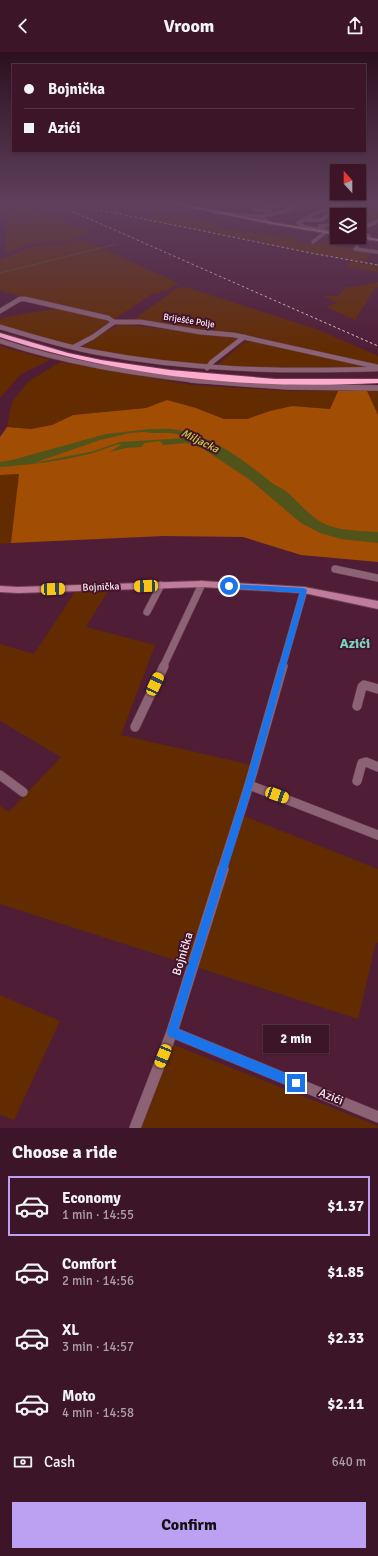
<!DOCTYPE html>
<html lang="en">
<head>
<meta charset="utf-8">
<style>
  :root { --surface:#3c1628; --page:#431f30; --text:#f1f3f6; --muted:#ac9fa8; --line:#553545; --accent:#bca0f2 }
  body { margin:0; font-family:Signika,sans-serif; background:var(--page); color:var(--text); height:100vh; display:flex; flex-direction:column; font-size:15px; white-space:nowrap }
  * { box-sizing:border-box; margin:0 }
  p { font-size:13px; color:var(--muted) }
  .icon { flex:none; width:22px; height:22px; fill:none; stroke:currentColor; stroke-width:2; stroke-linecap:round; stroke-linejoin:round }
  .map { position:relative; height:1076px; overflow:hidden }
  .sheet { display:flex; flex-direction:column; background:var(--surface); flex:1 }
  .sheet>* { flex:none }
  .guide { position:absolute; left:12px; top:12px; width:354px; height:88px; border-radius:0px; box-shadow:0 1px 3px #0004,0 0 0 1px var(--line); display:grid; align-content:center; height:88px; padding:0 12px; background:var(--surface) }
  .needle { width:26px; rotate:339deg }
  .fabs { position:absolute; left:330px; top:112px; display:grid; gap:8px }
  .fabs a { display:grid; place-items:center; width:36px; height:36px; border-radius:0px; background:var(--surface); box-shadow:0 1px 3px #0004,0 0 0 1px var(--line); font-size:20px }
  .end { position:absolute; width:18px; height:18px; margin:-9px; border:5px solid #1a73e8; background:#fff; box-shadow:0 0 0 2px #fff }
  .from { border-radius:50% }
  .bubble { position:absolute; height:28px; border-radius:0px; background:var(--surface); box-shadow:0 1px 3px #0004,0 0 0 1px var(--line); font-size:13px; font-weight:700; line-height:28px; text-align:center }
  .car { position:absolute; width:12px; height:24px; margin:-12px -6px; border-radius:5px; box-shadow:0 0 3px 1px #0007; background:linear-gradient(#f5c518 24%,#345 0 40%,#f5c518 0 76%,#345 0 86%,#f5c518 0) }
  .guide b { display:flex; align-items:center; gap:14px; height:38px; font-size:15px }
  .guide b+b { border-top:1px solid var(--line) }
  .guide i { width:10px; height:10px; background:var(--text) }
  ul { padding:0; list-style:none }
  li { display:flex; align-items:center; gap:12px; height:60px; margin:0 8px 6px; padding:0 4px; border:2px solid transparent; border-radius:0px }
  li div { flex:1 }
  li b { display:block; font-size:15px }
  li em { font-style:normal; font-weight:700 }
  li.on { border-color:var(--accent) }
  li>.icon { width:36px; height:36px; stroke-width:1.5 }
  h2 { padding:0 12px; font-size:18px; line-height:48px }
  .pay { display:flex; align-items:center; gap:10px; height:44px; padding:0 12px; font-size:15px }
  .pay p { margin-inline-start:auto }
  .button { display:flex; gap:8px; margin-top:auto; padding:8px 12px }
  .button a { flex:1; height:46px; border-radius:0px; background:var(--accent); color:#111; font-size:16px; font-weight:700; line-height:46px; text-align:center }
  header { display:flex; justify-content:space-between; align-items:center; height:52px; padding:0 12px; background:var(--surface); font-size:18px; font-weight:700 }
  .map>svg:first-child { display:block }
</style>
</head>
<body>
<header><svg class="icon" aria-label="back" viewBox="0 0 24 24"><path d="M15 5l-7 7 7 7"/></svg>Vroom<svg class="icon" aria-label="share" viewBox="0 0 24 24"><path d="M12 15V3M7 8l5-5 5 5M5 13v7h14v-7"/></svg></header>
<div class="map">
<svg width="378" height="1076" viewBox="0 0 378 1076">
  <rect width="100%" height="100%" fill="#501d36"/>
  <g fill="#622b00">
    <polygon points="24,151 91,180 65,190 29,192 5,202 7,162"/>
    <polygon points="360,151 378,151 378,168 365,165 359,167 359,163 338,162 346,158 363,160 367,158 350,156"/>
    <polygon points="159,160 221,172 216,176 282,185 285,183 296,185 295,189 309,192 332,189 337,194 372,200 365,211 316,202 144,167"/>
    <polygon points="82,187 178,231 166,239 162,239 156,242 153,241 115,267 0,239 0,208 33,194 59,193"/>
    <polygon points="351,210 378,214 378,220 344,214"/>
    <polygon points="378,230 378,235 376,235 355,268 326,255 337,251 324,244 338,244 347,235 355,235"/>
    <polygon points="185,235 319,278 378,304 378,313 304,298 261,286 132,269 177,236"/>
    <polygon points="60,256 111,268 88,285 71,294 17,280 0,273 0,268 6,265"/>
    <path d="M123,272L236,286L237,287L207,314L156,308L81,296C94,288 108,276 123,272Z"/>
    <polygon points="254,288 303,301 378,317 215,315 242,292"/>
    <polygon points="0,294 50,308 21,322 0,346"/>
    <polygon points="60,310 192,333 291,339 338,339 330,357 292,354 270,359 247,367 224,367 196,356 167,348 146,356 73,363 52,373 30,377 7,375 12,350 28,330"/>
    <polygon points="378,338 378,363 367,339"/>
    <polygon points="20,422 11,491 0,492 0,423"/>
    <polygon points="109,537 86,575 155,593 121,683 256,714 239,762 378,817 378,891 376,890 358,967 0,852 0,754 9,760 61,705 0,669 0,592 34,602 75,540"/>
    <polygon points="0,943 60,969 14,1068 0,1063"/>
    <polygon points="164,989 378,1074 378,1076 136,1076"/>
  </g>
  <polygon fill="#a14d03" points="338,339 367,339 378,363 378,510 301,503 243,485 164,484 11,491 19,422 0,423 0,385 7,375 31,377 52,373 73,363 146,356 167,348 196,356 224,367 247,367 270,359 292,354 330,357"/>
  <path fill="#51541a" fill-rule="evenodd" d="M150,377C159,377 169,376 178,378C215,385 243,408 272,431C277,435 283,436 287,440C301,452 312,468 330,474C345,479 362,479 378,480V491L341,487L320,481L301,471L250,428L202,396L187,391L163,393L160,389L145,391L141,395L126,396L110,400L122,392C114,392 99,400 89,402C60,409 30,413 0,415V410L12,408L106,382ZM144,380C158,383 174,378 187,386L120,390L94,399L34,411L100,388L130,381Z"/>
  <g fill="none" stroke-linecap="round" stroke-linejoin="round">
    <polyline stroke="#51541a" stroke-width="1" points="0,221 117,192"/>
    <defs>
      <g id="street-far5">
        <polyline points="206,151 218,151"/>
        <polyline points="256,153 253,157 255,158 271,159"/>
        <polyline points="267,154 279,154 284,151"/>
        <polyline points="325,158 330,159 346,151"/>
        <path d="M214,160C247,164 272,169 302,151"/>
        <polyline points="258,165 271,171"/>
        <polyline points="306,168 321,168 328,163"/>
        <polyline points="320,174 333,173"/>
        <polyline points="359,178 378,169"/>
        <polyline points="359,182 369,184 370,187"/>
        <polyline points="313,190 327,179 304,175 298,171 335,151"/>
        <polyline points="357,195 355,197 378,200"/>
      </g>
      <g id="street-far4">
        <polyline points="0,259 20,247 25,247 108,266 114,270 141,270 200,280 234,283 378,315"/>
        <path d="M0,275C31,284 62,294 94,300C187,318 282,320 377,317"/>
        <path d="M0,289C65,311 132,321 200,329"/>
        <polyline points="74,295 93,285 114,270"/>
        <polyline points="207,316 212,310 244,285"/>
      </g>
      <polyline id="street-far3" points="191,328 288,335 378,336"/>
      <g id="street-far2">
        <polyline points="335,517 378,526"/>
        <polyline points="147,560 161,533"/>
        <polyline points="163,615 202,532"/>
        <polyline points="282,615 304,538"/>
      </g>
      <g id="street-far1">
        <polyline points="357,654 362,635 364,633 378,637"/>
        <polyline points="135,675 164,614"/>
        <polyline points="0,723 23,740"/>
        <polyline points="357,729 362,711 366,710 378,715"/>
        <polyline points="249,733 378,783"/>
        <polyline points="222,818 249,733 283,614"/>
      </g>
      <g id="street">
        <polyline points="172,980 378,1065"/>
        <polyline points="135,1076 172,980 223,817"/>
      </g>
      <polygon id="secondary" points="202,529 304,535 378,549 378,557 304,541 202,535 18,541 0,540 0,534 18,535"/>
      <g id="primary">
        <polygon points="170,151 177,151 271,170 337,181 337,183 271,172"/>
        <polygon points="359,184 378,187 378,189 356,185 359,185"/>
      </g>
      <path id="highway" d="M0,281L68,301L101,308L170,318L275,327H378V331C251,338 121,325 0,285Z"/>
    </defs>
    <use href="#street-far5" stroke="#6c3f55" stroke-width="4"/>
    <use href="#street-far4" stroke="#6c3f55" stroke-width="5.5"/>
    <use href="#street-far3" stroke="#6c3f55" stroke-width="6"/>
    <use href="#street-far2" stroke="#6c3f55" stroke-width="8"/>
    <use href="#street-far1" stroke="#6c3f55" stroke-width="10"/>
    <use href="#street" stroke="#6c3f55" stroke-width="12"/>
    <use href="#secondary" stroke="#6c3f55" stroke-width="2"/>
    <use href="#primary" stroke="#6c3f55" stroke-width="2"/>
    <use href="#highway" stroke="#6c3f55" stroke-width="2"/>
    <use href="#street-far5" stroke="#8c6374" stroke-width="3.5"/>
    <use href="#street-far4" stroke="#8c6374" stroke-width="4.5"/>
    <use href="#street-far3" stroke="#8c6374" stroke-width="5.5"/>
    <use href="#street-far2" stroke="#8c6374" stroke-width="7"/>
    <use href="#street-far1" stroke="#8c6374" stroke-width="9"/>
    <use href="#street" stroke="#8c6374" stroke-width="11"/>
    <use href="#secondary" fill="#bf7d9a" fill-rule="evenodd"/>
    <use href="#primary" fill="#e591b6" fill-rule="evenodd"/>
    <use href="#highway" fill="#fdabce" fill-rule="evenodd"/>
    <g stroke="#ead8e0" stroke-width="1" stroke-dasharray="2.5 2.5" stroke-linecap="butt">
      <polyline points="49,151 67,157 378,294"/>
      <polyline points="66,151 316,202 378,213"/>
    </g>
  </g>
  <linearGradient id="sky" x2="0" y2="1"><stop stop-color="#2c101e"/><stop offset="0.5" stop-color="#5e405d"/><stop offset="1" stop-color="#5e405d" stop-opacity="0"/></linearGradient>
  <rect width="378" height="301" fill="url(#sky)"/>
  <polygon fill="#1a73e8" points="229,532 304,536 307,538 253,733 178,977 300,1027 302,1031 300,1035 296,1037 168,984 167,980 245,733 300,541 227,536 227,533"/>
  <g text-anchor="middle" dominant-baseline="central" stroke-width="4" stroke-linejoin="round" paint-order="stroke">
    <g font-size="9" fill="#fdeff5" stroke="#44132c">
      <text transform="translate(189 269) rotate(9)">Briješće Polje</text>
    </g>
    <g font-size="10" fill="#fdeff5" stroke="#44132c">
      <text transform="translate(101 535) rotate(-2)">Bojnička</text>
    </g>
    <g font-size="11" font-style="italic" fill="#cdd343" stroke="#44132c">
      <text transform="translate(200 389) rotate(26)">Miljacka</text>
    </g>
    <g font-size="12" fill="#fdeff5" stroke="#44132c">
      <text transform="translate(183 902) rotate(-73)">Bojnička</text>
      <text transform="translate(331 1045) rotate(22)">Azići</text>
    </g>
    <g font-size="14" font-weight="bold" fill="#78d6ba" stroke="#44132c">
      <text x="355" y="591">Azići</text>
    </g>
  </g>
</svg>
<div class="fabs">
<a><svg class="needle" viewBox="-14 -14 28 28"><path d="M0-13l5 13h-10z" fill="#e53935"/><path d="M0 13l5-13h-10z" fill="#ac9fa8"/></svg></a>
<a><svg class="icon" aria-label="layers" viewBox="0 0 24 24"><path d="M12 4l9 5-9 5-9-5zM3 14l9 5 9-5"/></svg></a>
</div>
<i class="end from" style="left:229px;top:534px"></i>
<i class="end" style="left:296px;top:1031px"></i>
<div class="bubble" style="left:263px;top:973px;width:66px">2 min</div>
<i class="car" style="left:146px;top:534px;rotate:268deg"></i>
<i class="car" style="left:53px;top:537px;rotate:88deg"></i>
<i class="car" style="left:155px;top:632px;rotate:25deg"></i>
<i class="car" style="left:277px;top:743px;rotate:110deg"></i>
<i class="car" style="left:163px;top:1004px;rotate:202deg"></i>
<div class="guide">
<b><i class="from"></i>Bojnička</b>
<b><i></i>Azići</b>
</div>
</div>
<section class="sheet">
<h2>Choose a ride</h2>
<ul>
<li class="on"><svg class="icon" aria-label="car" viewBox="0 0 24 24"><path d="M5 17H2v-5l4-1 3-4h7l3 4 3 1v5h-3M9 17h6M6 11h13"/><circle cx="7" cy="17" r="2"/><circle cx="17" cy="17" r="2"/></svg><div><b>Economy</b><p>1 min · 14:55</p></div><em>$1.37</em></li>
<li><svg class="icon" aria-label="car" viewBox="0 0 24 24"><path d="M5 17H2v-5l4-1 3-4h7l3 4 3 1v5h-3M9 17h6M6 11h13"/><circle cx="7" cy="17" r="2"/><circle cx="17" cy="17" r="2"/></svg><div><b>Comfort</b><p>2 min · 14:56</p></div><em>$1.85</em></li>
<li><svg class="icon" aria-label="car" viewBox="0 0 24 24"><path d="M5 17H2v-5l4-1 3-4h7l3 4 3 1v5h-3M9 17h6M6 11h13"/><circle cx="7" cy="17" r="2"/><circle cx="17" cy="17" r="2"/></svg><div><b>XL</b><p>3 min · 14:57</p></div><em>$2.33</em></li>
<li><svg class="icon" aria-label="car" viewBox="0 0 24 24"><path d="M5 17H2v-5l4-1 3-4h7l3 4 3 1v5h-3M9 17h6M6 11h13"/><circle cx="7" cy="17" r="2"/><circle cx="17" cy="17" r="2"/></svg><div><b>Moto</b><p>4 min · 14:58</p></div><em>$2.11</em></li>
</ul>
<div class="pay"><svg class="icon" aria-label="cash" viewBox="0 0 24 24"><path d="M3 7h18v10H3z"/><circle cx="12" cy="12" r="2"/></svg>Cash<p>640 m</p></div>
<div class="button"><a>Confirm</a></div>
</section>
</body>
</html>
